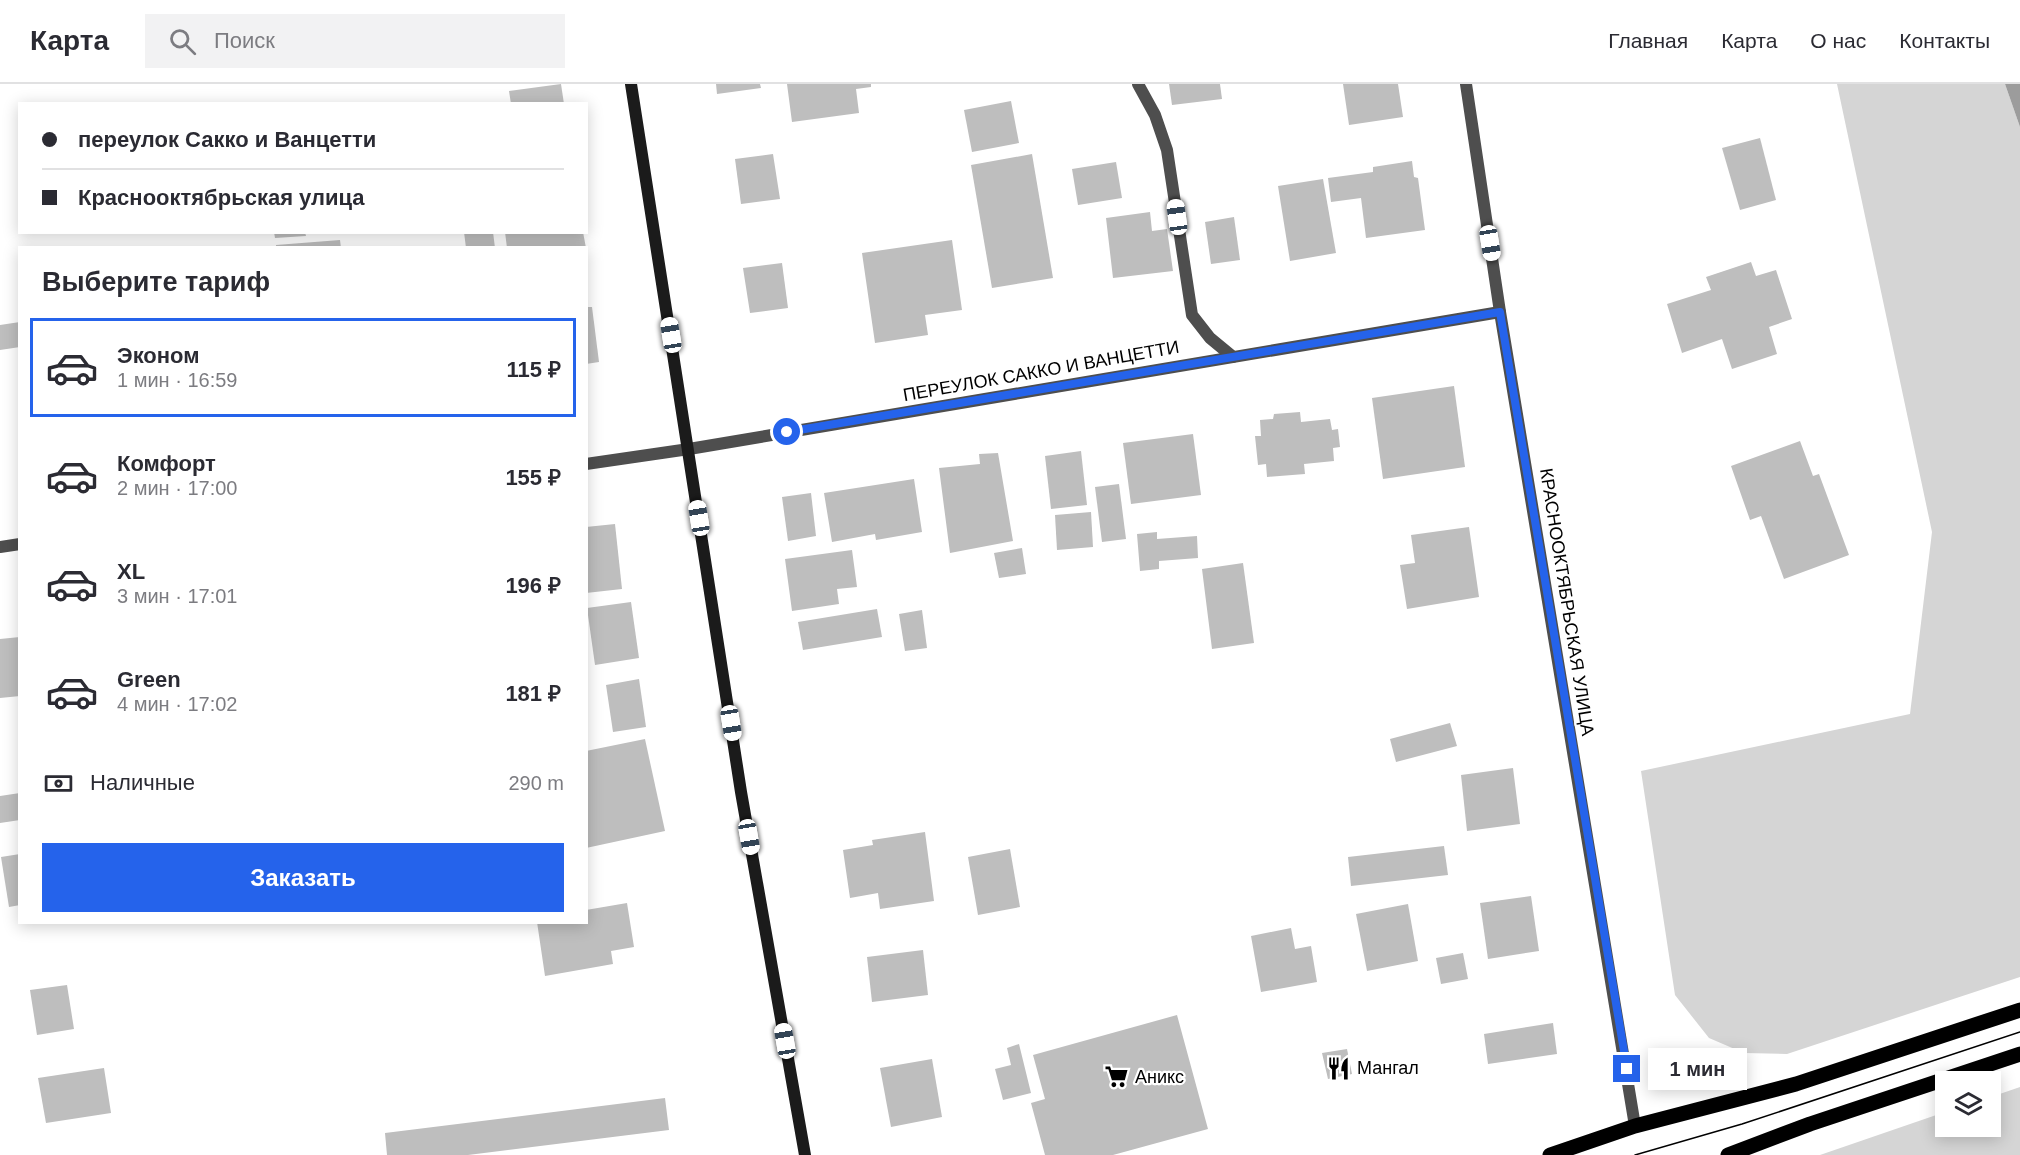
<!DOCTYPE html>
<html lang="ru">
<head>
<meta charset="utf-8">
<style>
  :root { --surface:#fff; --page:#f2f2f3; --text:#2b2b33; --muted:#7c7c81; --line:#e1e1e2; --accent:#2563eb }
  body { margin:0; font-family:Helvetica,sans-serif; background:var(--page); color:var(--text); height:100vh; display:flex; flex-direction:column; font-size:22px; white-space:nowrap }
  * { box-sizing:border-box; margin:0 }
  p { font-size:20px; color:var(--muted) }
  .icon { flex:none; width:33px; height:33px; fill:none; stroke:currentColor; stroke-width:2; stroke-linecap:round; stroke-linejoin:round }
  .map { position:relative; flex:1; overflow:hidden }
  .details { position:absolute; left:18px; top:162px; width:570px; height:678px; display:flex; flex-direction:column; background:var(--surface); border-radius:0px; box-shadow:0 3px 15px #0003 }
  .details>* { flex:none }
  .hud { position:absolute; left:18px; top:18px; width:570px; height:132px; border-radius:0px; box-shadow:0 3px 15px #0003; display:grid; align-content:center; height:132px; padding:0 24px; background:var(--surface) }
  .buttons { position:absolute; left:1935px; top:987px; display:grid; gap:12px }
  .buttons a { display:grid; place-items:center; width:66px; height:66px; border-radius:0px; background:var(--surface); box-shadow:0 3px 15px #0003; font-size:30px }
  .end { position:absolute; width:27px; height:27px; margin:-14px; border:8px solid #2563eb; background:#fff; box-shadow:0 0 0 3px #fff }
  .from { border-radius:50% }
  .bubble { position:absolute; height:42px; border-radius:0px; background:var(--surface); box-shadow:0 3px 15px #0003; font-size:20px; font-weight:600; line-height:42px; text-align:center }
  .car { position:absolute; width:18px; height:36px; margin:-18px -9px; border-radius:8px; box-shadow:0 0 4px 2px #0007; background:linear-gradient(#fff 24%,#345 0 40%,#fff 0 76%,#345 0 86%,#fff 0) }
  .hud b { display:flex; align-items:center; gap:21px; height:57px; font-size:22px }
  .hud b+b { border-top:2px solid var(--line) }
  .hud i { width:15px; height:15px; background:var(--text) }
  ul { padding:0; list-style:none }
  li { display:flex; align-items:center; gap:18px; height:99px; margin:0 12px 9px; padding:0 12px; border:3px solid transparent; border-radius:0px }
  li div { flex:1 }
  li b { display:block; font-size:22px }
  li em { font-style:normal; font-weight:600 }
  li.on { border-color:var(--accent) }
  li>.icon { width:54px; height:54px; stroke-width:1.5 }
  h2 { padding:0 24px; font-size:27px; line-height:72px }
  .pay { display:flex; align-items:center; gap:15px; height:66px; padding:0 24px; font-size:22px }
  .pay p { margin-inline-start:auto }
  .button { display:flex; gap:12px; margin-top:auto; padding:12px 24px }
  .button a { flex:1; height:69px; border-radius:0px; background:var(--accent); color:#fff; font-size:24px; font-weight:600; line-height:69px; text-align:center }
  header { display:flex; align-items:center; gap:36px; box-sizing:border-box; height:84px; padding:0 30px; background:var(--surface); border-bottom:2px solid var(--line) }
  header strong { font-size:28px }
  nav { display:flex; gap:33px; margin-inline-start:auto; font-size:21px }
  .search { width:420px; height:54px; background:var(--page); display:flex; align-items:center; gap:15px; box-sizing:border-box; padding:0 21px; border-radius:0px; color:var(--muted); font-size:22px }
  .map>svg:first-child { display:block }
</style>
</head>
<body>
<header>
<strong>Карта</strong>
<div class="search"><svg class="icon" aria-label="search" viewBox="0 0 24 24"><circle cx="10" cy="10" r="6"/><path d="M15 15l6 6"/></svg>Поиск</div>
<nav><a>Главная</a><a>Карта</a><a>О нас</a><a>Контакты</a></nav>
</header>
<div class="map">
<svg width="2020" height="1071" viewBox="0 0 2020 1071">
  <rect width="100%" height="100%" fill="#fff"/>
  <g fill="#d5d5d5">
    <polygon points="1837,0 2005,0 2020,43 2020,893 1787,970 1744,969 1709,954 1675,911 1641,687 1910,630 1932,448"/>
    <polygon points="2020,1003 2020,1071 1820,1071 1945,1028 1946,1042 1990,1042 1991,1013"/>
  </g>
  <polygon fill="#9c9c9c" points="2005,0 2020,0 2020,43"/>
  <g fill="#bebebe">
    <polygon points="561,0 564,20 511,20 509,7"/>
    <polygon points="716,0 760,0 761,4 717,10"/>
    <polygon points="787,0 871,0 871,3 856,5 859,29 792,38"/>
    <polygon points="1169,0 1220,0 1222,15 1172,21"/>
    <polygon points="1343,0 1398,0 1403,33 1349,41"/>
    <polygon points="1011,17 1019,59 972,68 964,26"/>
    <polygon points="1760,54 1776,116 1740,126 1722,64"/>
    <polygon points="773,70 780,115 741,120 735,75"/>
    <polygon points="1032,70 1053,194 992,204 971,81"/>
    <polygon points="1412,77 1414,93 1418,94 1425,146 1366,154 1361,114 1331,118 1328,94 1373,88 1373,83"/>
    <polygon points="1116,78 1122,114 1078,121 1072,85"/>
    <polygon points="1323,95 1336,169 1290,177 1278,102"/>
    <polygon points="1150,128 1152,147 1167,145 1173,187 1113,194 1106,134"/>
    <polygon points="1234,133 1240,176 1211,180 1205,138"/>
    <polygon points="274,148 305,148 306,152 275,154"/>
    <polygon points="464,148 493,148 495,164 466,164"/>
    <polygon points="505,148 583,148 586,164 507,164"/>
    <polygon points="340,156 341,164 276,164 276,161"/>
    <polygon points="952,156 962,226 925,231 928,251 875,259 862,169"/>
    <polygon points="1751,178 1756,192 1776,186 1792,235 1769,243 1777,270 1732,285 1722,255 1682,269 1667,220 1711,206 1706,193"/>
    <polygon points="782,179 788,224 750,229 743,184"/>
    <polygon points="586,223 592,223 599,278 586,280"/>
    <polygon points="20,238 20,263 0,266 0,241"/>
    <polygon points="1454,302 1465,383 1383,395 1372,314"/>
    <polygon points="1300,328 1301,338 1330,335 1332,346 1338,345 1340,363 1333,364 1334,377 1304,380 1305,390 1267,393 1266,380 1258,381 1255,352 1261,352 1260,336 1273,335 1274,330"/>
    <polygon points="1193,350 1201,411 1131,420 1123,359"/>
    <polygon points="1800,357 1813,392 1819,390 1849,471 1784,495 1761,432 1750,436 1731,382"/>
    <polygon points="1081,367 1087,421 1051,425 1045,372"/>
    <polygon points="998,369 1013,457 950,469 939,384 980,380 979,370"/>
    <polygon points="914,395 922,448 876,456 875,450 832,458 824,409"/>
    <polygon points="1119,400 1126,455 1102,458 1095,403"/>
    <polygon points="811,409 816,452 788,457 782,413"/>
    <polygon points="1091,428 1093,463 1057,466 1055,431"/>
    <polygon points="615,440 622,505 586,509 586,443"/>
    <polygon points="1469,443 1479,513 1407,525 1400,481 1415,479 1411,451"/>
    <polygon points="1157,448 1157,455 1197,452 1198,474 1159,477 1159,485 1140,487 1137,450"/>
    <polygon points="1022,464 1026,490 999,494 994,469"/>
    <polygon points="852,466 857,503 837,505 839,520 792,527 785,475"/>
    <polygon points="1243,479 1254,559 1212,565 1202,485"/>
    <polygon points="631,518 639,574 595,581 587,524"/>
    <polygon points="877,525 882,553 803,566 798,538"/>
    <polygon points="922,526 927,564 905,567 899,530"/>
    <polygon points="20,553 20,612 0,614 0,555"/>
    <polygon points="639,595 646,643 613,648 606,601"/>
    <polygon points="1450,639 1457,662 1396,678 1390,655"/>
    <polygon points="645,655 665,747 586,764 586,667"/>
    <polygon points="1513,684 1520,740 1467,747 1461,691"/>
    <polygon points="20,709 20,736 0,739 0,712"/>
    <polygon points="925,748 934,817 880,825 878,809 850,814 843,766 873,761 872,756"/>
    <polygon points="1444,762 1448,791 1351,802 1348,773"/>
    <polygon points="1010,765 1020,823 978,831 968,773"/>
    <polygon points="20,770 20,821 9,823 1,773"/>
    <polygon points="1531,812 1539,867 1488,875 1480,819"/>
    <polygon points="627,819 634,863 611,867 613,880 545,892 537,838 586,838 586,826"/>
    <polygon points="1408,820 1418,877 1367,887 1356,830"/>
    <polygon points="1291,844 1295,865 1311,862 1317,898 1261,908 1251,852"/>
    <polygon points="923,866 928,911 872,918 867,873"/>
    <polygon points="1463,869 1468,895 1441,900 1436,874"/>
    <polygon points="67,901 74,945 37,951 30,906"/>
    <polygon points="1177,931 1208,1045 1113,1071 1045,1071 1031,1019 1045,1015 1033,971"/>
    <polygon points="1553,939 1557,970 1488,980 1484,950"/>
    <polygon points="1019,960 1031,1009 1003,1016 995,985 1011,981 1007,964"/>
    <polygon points="1347,965 1352,990 1328,995 1322,969"/>
    <polygon points="932,975 942,1033 891,1043 880,984"/>
    <polygon points="104,984 111,1029 46,1039 38,994"/>
    <polygon points="665,1014 669,1046 468,1071 387,1071 385,1049"/>
  </g>
  <g fill="none" stroke-linecap="round" stroke-linejoin="round">
    <polyline stroke="#4e4e4e" stroke-width="12" points="1138,0 1155,31 1167,66 1192,231 1210,254 1233,273"/>
    <g stroke="#4e4e4e" stroke-width="12">
      <polyline points="1466,0 1500,228 1635,1042"/>
      <polyline points="586,380 689,365 1500,228"/>
      <polyline points="0,463 20,460"/>
    </g>
    <polyline stroke="#1b1b1b" stroke-width="12" points="631,0 741,708 805,1071"/>
    <g stroke="#000" stroke-width="15">
      <polyline points="1550,1071 1635,1042 1796,1000 2020,926"/>
      <polyline points="1728,1071 1810,1040 2020,970"/>
    </g>
    <polyline stroke="#000" stroke-width="1.5" points="1635,1071 1742,1040 2020,948"/>
  </g>
  <g fill="none" stroke-linecap="round" stroke-linejoin="round">
    <polyline stroke="#2563eb" stroke-width="8" points="787,348 1500,228 1627,985"/>
  </g>
  <defs>
    <symbol id="restaurant-bare" viewBox="-9 -9 18 18"><path d="M-5-6h1v4h1v-4h1v4h1v-4h1v5L-1.5 .5V6h-2V.5L-5-1ZM5-6V6H3V1.5H1.5Q1.5-4 5-6Z" fill="#000" stroke="#fff" stroke-width="2.5" paint-order="stroke"/></symbol>
    <symbol id="supermarket-bare" viewBox="-9 -9 18 18"><path d="M-6-5.5h2.5l.6 2H6L4.5 2H-2.5L-4.4-4H-6ZM-1.5 3.2a1.3 1.3 0 1 0 .1 0ZM3 3.2a1.3 1.3 0 1 0 .1 0Z" fill="#000" stroke="#fff" stroke-width="2.5" paint-order="stroke"/></symbol>
  </defs>
  <g fill-rule="evenodd">
    <use href="#restaurant-bare" x="1322" y="968" width="33" height="33"/>
    <use href="#supermarket-bare" x="1100" y="976" width="33" height="33"/>
  </g>
  <g text-anchor="middle" dominant-baseline="central" stroke-width="4.5" stroke-linejoin="round" paint-order="stroke">
    <g font-size="18" fill="#000" stroke="#fff">
      <text transform="translate(1041 287) rotate(-10)">ПЕРЕУЛОК САККО И ВАНЦЕТТИ</text>
      <text transform="translate(1567 518) rotate(81)">КРАСНООКТЯБРЬСКАЯ УЛИЦА</text>
    </g>
    <g font-size="18" fill="#000" stroke="#fff" text-anchor="start">
      <text x="1357" y="984">Мангал</text>
      <text x="1135" y="993">Аникс</text>
    </g>
  </g>
</svg>
<div class="buttons">
<a><svg class="icon" aria-label="layers" viewBox="0 0 24 24"><path d="M12 4l9 5-9 5-9-5zM3 14l9 5 9-5"/></svg></a>
</div>
<i class="end from" style="left:787px;top:348px"></i>
<i class="end" style="left:1627px;top:985px"></i>
<div class="bubble" style="left:1648px;top:964px;width:99px">1 мин</div>
<i class="car" style="left:1177px;top:133px;rotate:352deg"></i>
<i class="car" style="left:1490px;top:159px;rotate:171deg"></i>
<i class="car" style="left:671px;top:251px;rotate:351deg"></i>
<i class="car" style="left:699px;top:434px;rotate:351deg"></i>
<i class="car" style="left:731px;top:639px;rotate:171deg"></i>
<i class="car" style="left:749px;top:753px;rotate:170deg"></i>
<i class="car" style="left:785px;top:957px;rotate:350deg"></i>
<div class="hud">
<b><i class="from"></i>переулок Сакко и Ванцетти</b>
<b><i></i>Краснооктябрьская улица</b>
</div>
<section class="details">
<h2>Выберите тариф</h2>
<ul>
<li class="on"><svg class="icon" aria-label="car" viewBox="0 0 24 24"><path d="M5 17H2v-5l4-1 3-4h7l3 4 3 1v5h-3M9 17h6M6 11h13"/><circle cx="7" cy="17" r="2"/><circle cx="17" cy="17" r="2"/></svg><div><b>Эконом</b><p>1 мин · 16:59</p></div><em>115 ₽</em></li>
<li><svg class="icon" aria-label="car" viewBox="0 0 24 24"><path d="M5 17H2v-5l4-1 3-4h7l3 4 3 1v5h-3M9 17h6M6 11h13"/><circle cx="7" cy="17" r="2"/><circle cx="17" cy="17" r="2"/></svg><div><b>Комфорт</b><p>2 мин · 17:00</p></div><em>155 ₽</em></li>
<li><svg class="icon" aria-label="car" viewBox="0 0 24 24"><path d="M5 17H2v-5l4-1 3-4h7l3 4 3 1v5h-3M9 17h6M6 11h13"/><circle cx="7" cy="17" r="2"/><circle cx="17" cy="17" r="2"/></svg><div><b>XL</b><p>3 мин · 17:01</p></div><em>196 ₽</em></li>
<li><svg class="icon" aria-label="car" viewBox="0 0 24 24"><path d="M5 17H2v-5l4-1 3-4h7l3 4 3 1v5h-3M9 17h6M6 11h13"/><circle cx="7" cy="17" r="2"/><circle cx="17" cy="17" r="2"/></svg><div><b>Green</b><p>4 мин · 17:02</p></div><em>181 ₽</em></li>
</ul>
<div class="pay"><svg class="icon" aria-label="cash" viewBox="0 0 24 24"><path d="M3 7h18v10H3z"/><circle cx="12" cy="12" r="2"/></svg>Наличные<p>290 m</p></div>
<div class="button"><a>Заказать</a></div>
</section>
</div>
</body>
</html>
